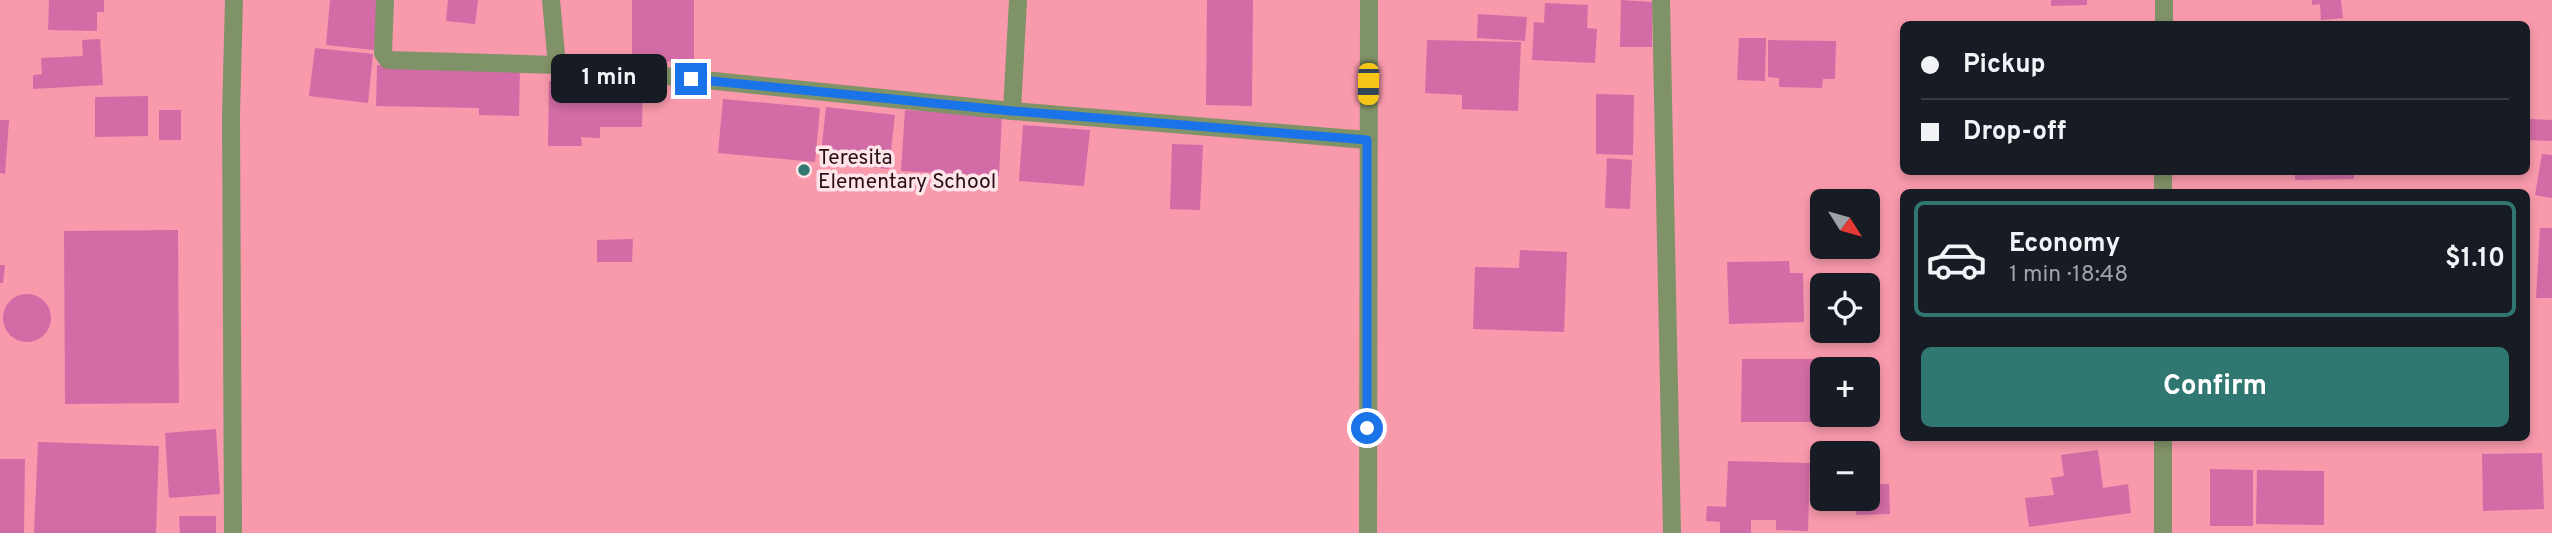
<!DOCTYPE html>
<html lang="en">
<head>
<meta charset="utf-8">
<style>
  :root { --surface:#171b24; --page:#242831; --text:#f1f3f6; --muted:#9ea1a6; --line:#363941; --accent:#2f7770 }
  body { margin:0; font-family:Overpass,sans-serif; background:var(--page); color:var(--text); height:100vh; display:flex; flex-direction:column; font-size:26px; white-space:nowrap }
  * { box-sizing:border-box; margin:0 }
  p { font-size:23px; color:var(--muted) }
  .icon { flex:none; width:38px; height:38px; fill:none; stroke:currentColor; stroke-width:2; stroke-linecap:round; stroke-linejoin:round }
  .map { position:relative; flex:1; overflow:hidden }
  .side { position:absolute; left:1900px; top:189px; width:630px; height:252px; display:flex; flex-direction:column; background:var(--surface); border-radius:10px; box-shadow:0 4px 10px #0003 }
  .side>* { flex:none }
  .top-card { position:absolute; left:1900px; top:21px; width:630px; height:154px; border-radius:10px; box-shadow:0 4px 10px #0003; display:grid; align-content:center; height:154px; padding:0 21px; background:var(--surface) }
  .needle { width:46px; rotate:127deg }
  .controls { position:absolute; left:1810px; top:189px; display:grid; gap:14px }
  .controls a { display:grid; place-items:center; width:70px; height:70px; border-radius:10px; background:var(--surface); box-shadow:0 4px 10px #0003; font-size:35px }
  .end { position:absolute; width:32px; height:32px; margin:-16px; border:9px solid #1a73e8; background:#fff; box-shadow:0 0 0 4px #fff }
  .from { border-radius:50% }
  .bubble { position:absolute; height:49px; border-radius:10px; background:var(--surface); box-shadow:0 4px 10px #0003; font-size:23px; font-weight:700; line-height:49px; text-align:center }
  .car { position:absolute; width:21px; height:42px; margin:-21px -10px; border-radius:9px; box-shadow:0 0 5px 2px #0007; background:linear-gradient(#f5c518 24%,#345 0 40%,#f5c518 0 76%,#345 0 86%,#f5c518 0) }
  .top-card b { display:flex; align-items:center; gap:24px; height:66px; font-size:26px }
  .top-card b+b { border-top:2px solid var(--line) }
  .top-card i { width:18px; height:18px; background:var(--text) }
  ul { padding:12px 0 0; list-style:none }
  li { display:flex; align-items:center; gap:21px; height:116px; margin:0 14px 10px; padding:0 7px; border:4px solid transparent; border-radius:10px }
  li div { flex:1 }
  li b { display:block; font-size:26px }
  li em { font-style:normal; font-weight:700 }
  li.selected { border-color:var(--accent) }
  li>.icon { width:63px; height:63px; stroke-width:1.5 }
  .button { display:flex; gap:14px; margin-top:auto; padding:14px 21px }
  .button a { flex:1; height:80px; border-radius:10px; background:var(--accent); color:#fff; font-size:28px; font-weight:700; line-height:80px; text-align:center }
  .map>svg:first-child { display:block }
</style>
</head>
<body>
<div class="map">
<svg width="2552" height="533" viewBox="0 0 2552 533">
  <rect width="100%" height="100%" fill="#f6b8c3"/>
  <path fill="#f899ac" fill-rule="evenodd" d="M0,0H2552V533H0ZM1904,24H2527V172H1904ZM1904,192H2527V438H1904ZM1822,201H1867V247H1822ZM1822,285H1867V331H1822ZM1822,369H1867V415H1822ZM1822,453H1867V499H1822Z"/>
  <g fill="#d36ca6">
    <polygon points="49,0 104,0 104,12 97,12 97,31 48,30"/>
    <polygon points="330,0 379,0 374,50 326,45"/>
    <polygon points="448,0 478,0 475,24 446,21"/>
    <polygon points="632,0 694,0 694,61 632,62"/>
    <polygon points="1207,0 1253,0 1252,106 1206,105"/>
    <polygon points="1621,0 1652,2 1652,47 1620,47"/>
    <polygon points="2051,0 2087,0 2087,5 2051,6"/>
    <polygon points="2312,0 2341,0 2343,18 2321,20 2320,4 2312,5"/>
    <polygon points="1545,3 1588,5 1587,28 1597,29 1595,63 1532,60 1534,22 1544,23"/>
    <polygon points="1478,14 1527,17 1525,41 1477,38"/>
    <polygon points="1739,38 1766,38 1765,81 1737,80"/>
    <polygon points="100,39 103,85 33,89 33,75 42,74 41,58 83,56 82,40"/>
    <polygon points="1427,40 1521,42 1518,111 1462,109 1462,95 1425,93"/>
    <polygon points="1768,40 1836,41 1835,79 1823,79 1822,88 1779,87 1779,78 1768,77"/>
    <polygon points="315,48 373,54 368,103 309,96"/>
    <polygon points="377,65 520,67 519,116 479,115 479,108 376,106"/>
    <polygon points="549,81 643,82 642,127 600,127 600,138 581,137 582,146 548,146"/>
    <polygon points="1596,94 1634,95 1633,155 1596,154"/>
    <polygon points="148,96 148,136 95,137 95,97"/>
    <polygon points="723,99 820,108 815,162 718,153"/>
    <polygon points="826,107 895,115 889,169 820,162"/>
    <rect x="159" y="110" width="22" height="30"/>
    <polygon points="905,110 1002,115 999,176 901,171"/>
    <polygon points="2527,119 2552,120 2552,141 2527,140"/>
    <polygon points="0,120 9,120 5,174 0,173"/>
    <polygon points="1023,125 1090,130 1084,186 1019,181"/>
    <polygon points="1172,144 1203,145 1200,210 1170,209"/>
    <polygon points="2542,154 2552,155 2552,198 2535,195"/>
    <polygon points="1607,158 1632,160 1630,209 1605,208"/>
    <polygon points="2295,172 2354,172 2354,179 2295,180"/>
    <polygon points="2540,228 2552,228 2552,298 2536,298"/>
    <polygon points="178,230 179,403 65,404 64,231"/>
    <polygon points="633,239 632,262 597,262 597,240"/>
    <polygon points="1520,250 1567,252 1564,332 1473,329 1475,267 1519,268"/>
    <polygon points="1789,261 1790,273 1803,273 1804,322 1729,324 1727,262"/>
    <polygon points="0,265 5,265 3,283 0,283"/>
    <circle cx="27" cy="318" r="24"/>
    <polygon points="1742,359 1817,359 1817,422 1741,422"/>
    <polygon points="216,429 220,494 169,498 165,433"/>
    <polygon points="38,442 159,446 156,533 34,533"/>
    <polygon points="2098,450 2103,488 2128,484 2131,513 2029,527 2025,498 2054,495 2051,478 2064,476 2061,455"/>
    <polygon points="2542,453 2544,509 2483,511 2482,454"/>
    <polygon points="0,459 25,459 24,533 0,533"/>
    <polygon points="1728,461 1810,463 1808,531 1776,530 1776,520 1751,520 1751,533 1720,533 1720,522 1706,521 1707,506 1726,507"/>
    <polygon points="2210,469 2253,470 2253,526 2210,526"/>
    <polygon points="2257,470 2324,471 2324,525 2256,524"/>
    <polygon points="1867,484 1889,484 1890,514 1856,515 1856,499 1867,499"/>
    <polygon points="179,516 216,516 216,533 180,533"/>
  </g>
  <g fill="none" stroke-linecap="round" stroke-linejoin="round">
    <g stroke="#809267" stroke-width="18">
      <polyline points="385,0 383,53 388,60 557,65 1012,111 1367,140"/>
      <polyline points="551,0 557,65"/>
      <polyline points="1661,0 1672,533"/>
      <polyline points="2164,24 2164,0"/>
      <polyline points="1012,111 1018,0"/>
      <polyline points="2163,192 2163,172"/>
      <polyline points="233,533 231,115 234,0"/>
      <polyline points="1368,533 1369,0"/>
      <polyline points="2163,533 2163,438"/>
    </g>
  </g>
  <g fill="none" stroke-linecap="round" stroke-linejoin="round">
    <polyline stroke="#1a73e8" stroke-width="9" points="691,79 1012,111 1367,140 1367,428"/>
  </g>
  <circle fill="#2f7770" stroke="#fde5e9" stroke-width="2.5" cx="804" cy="170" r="7"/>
  <g text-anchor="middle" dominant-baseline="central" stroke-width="7" stroke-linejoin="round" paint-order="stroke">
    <g font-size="21" fill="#290e14" stroke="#fde5e9" text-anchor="start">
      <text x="818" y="158">Teresita<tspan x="818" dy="24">Elementary School</tspan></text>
    </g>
  </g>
</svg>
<div class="controls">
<a><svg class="needle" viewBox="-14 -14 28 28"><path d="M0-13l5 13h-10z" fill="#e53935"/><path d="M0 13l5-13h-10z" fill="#9ea1a6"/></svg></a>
<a><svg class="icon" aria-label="locate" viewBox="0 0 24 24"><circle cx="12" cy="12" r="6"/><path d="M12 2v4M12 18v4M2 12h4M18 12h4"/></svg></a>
<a>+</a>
<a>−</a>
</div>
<i class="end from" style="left:1367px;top:428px"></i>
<i class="end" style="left:691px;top:79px"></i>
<div class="bubble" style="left:551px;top:54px;width:116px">1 min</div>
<i class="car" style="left:1368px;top:84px;rotate:181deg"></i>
<div class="top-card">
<b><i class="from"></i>Pickup</b>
<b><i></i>Drop-off</b>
</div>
<section class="side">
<ul>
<li class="selected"><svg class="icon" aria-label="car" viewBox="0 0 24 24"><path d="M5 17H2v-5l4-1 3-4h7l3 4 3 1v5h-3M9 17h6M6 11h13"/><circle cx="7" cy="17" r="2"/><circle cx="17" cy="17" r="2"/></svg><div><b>Economy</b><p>1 min · 18:48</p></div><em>$1.10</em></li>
</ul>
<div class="button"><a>Confirm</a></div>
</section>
</div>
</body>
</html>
